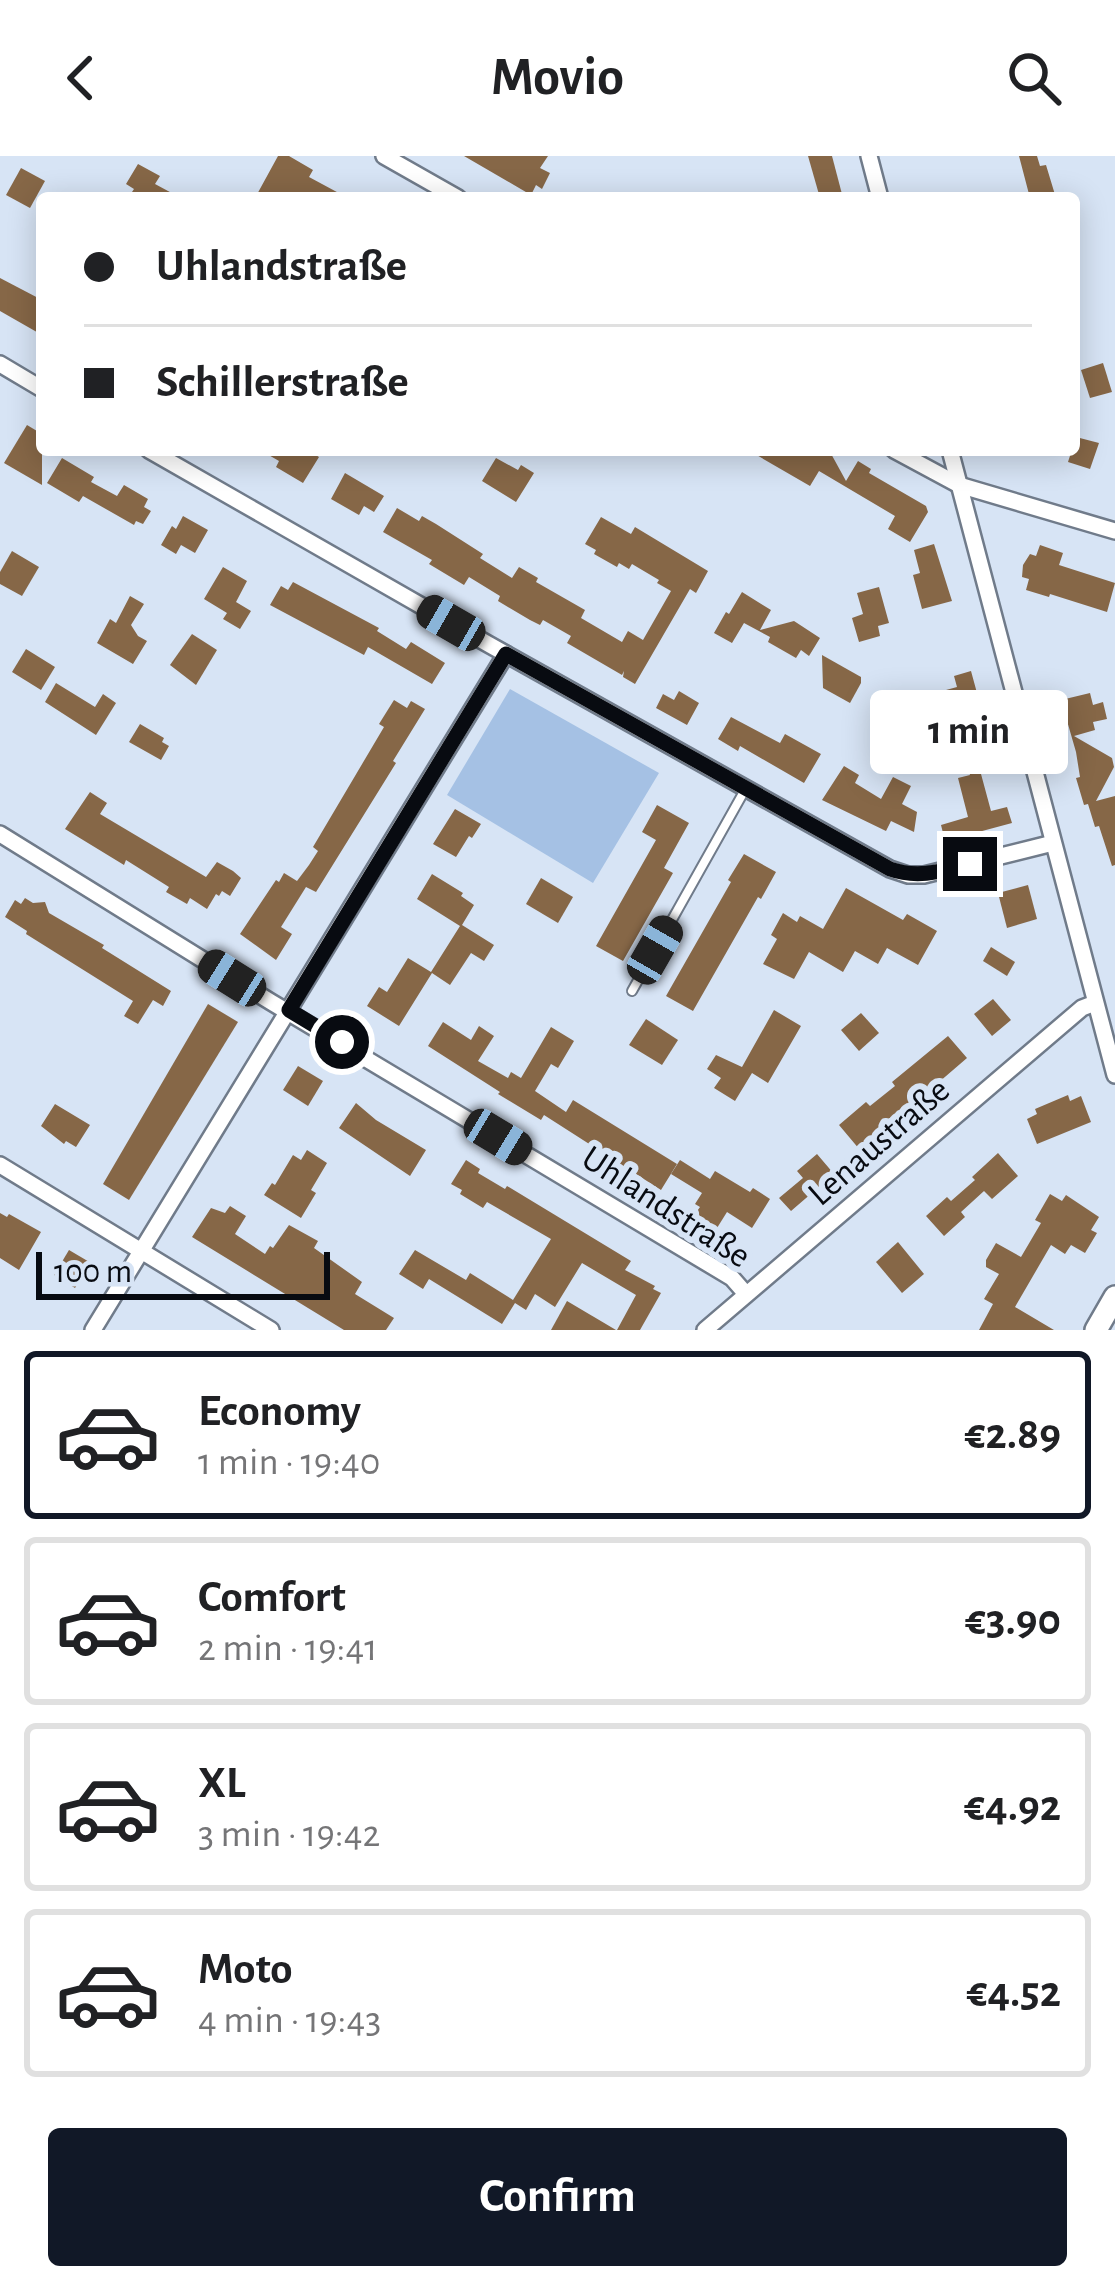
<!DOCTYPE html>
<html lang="en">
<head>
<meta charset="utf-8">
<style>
  :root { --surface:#fff; --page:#f2f2f2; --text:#202124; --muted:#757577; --line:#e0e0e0; --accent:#111827 }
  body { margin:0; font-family:"Alegreya Sans",sans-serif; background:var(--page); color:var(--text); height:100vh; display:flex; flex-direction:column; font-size:45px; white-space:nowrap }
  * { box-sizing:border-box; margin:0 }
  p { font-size:39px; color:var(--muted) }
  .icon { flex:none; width:66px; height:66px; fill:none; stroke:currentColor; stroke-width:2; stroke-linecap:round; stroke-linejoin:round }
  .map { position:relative; height:1174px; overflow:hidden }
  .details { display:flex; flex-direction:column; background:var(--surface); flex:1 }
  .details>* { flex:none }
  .guide { position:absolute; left:36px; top:36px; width:1044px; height:264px; border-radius:12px; box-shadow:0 6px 30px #0003; display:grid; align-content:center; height:264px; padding:0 48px; background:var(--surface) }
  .scale { position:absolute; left:36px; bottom:30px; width:294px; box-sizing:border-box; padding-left:12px; border:6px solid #080b11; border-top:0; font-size:33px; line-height:42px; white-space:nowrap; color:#080b11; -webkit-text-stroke:9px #d7e4f5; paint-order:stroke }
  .end { position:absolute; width:54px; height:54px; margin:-27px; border:15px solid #080b11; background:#fff; box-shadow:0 0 0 6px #fff }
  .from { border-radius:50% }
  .bubble { position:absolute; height:84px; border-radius:12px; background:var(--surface); box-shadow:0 6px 30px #0003; font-size:39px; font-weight:700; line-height:84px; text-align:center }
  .car { position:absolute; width:36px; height:72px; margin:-36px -18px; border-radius:15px; box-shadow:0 0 9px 3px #0007; background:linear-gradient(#222 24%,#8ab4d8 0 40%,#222 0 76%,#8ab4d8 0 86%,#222 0) }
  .guide b { display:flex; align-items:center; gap:42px; height:114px; font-size:45px }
  .guide b+b { border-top:3px solid var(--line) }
  .guide i { width:30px; height:30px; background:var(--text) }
  ul { padding:21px 0 0; list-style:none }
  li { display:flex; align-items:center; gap:36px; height:168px; margin:0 24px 18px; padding:0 24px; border:6px solid var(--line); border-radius:12px }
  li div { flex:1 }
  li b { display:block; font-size:45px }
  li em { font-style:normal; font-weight:700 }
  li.active { border-color:var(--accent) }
  li>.icon { width:108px; height:108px; stroke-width:1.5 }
  .action { display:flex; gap:24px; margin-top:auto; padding:24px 48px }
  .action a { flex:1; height:138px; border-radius:12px; background:var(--accent); color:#fff; font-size:48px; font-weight:700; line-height:138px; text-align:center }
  header { display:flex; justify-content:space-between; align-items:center; height:156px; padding:0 48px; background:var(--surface); font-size:54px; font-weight:700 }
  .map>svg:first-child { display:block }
</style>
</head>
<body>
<header><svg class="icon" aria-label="back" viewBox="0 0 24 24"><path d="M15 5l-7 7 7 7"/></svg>Movio<svg class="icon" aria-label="search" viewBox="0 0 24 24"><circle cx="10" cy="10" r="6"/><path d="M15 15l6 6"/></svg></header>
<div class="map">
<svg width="1115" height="1174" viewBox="0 0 1115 1174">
  <rect width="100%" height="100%" fill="#d7e4f5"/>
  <polygon fill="#a5c1e4" points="510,533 659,617 593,727 447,639"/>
  <g fill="#866747">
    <polygon points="278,0 289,0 313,14 309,21 348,42 255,42"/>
    <polygon points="464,0 548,0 540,12 550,17 542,33 536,29 531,39"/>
    <polygon points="808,0 832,0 843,42 820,42"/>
    <polygon points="1019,0 1037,0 1040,10 1046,9 1056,42 1030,42"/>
    <polygon points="138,8 160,20 155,28 181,42 128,42 134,33 126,28"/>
    <polygon points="21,12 45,25 30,52 6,39"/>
    <polygon points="0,122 42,144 42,179 0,155"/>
    <polygon points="1103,207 1112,236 1090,242 1081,214"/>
    <polygon points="27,269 42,278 42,329 4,307"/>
    <polygon points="1076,281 1099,287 1090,313 1068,306"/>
    <polygon points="260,294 308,294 319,301 303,327 276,311 279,305"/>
    <polygon points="748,294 829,294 846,325 858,305 871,313 869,317 926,350 928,356 910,386 888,373 895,360 819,315 810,330"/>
    <polygon points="62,302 94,321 91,326 117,340 124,329 148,343 144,351 151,355 143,368 136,365 134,369 83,340 79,346 47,327"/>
    <polygon points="496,302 518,314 521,309 534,317 516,346 482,325"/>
    <polygon points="345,317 384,340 374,356 364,350 359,359 331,343"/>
    <polygon points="397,352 419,365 422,360 436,368 483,398 480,402 512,422 519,411 538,422 536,426 585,454 581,462 622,486 628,475 643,484 671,435 657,427 659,424 632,408 629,413 619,407 617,411 594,398 596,394 585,388 601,361 631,378 635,371 708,415 696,437 690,433 635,528 623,521 624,515 622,519 567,487 571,480 543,464 540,469 530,464 498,445 500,440 469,421 464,429 429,408 432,404 383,376"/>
    <polygon points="183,360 208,374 195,397 181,389 176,398 161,389 172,370 176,373"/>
    <polygon points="934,388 952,445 922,453 913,419 920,417 914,394"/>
    <polygon points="1040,389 1063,397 1059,409 1115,427 1107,456 1050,438 1049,441 1026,434 1029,423 1022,421 1023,409 1030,398 1036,400"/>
    <polygon points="12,395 39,411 22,440 0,428 0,416"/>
    <polygon points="223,411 247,425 236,446 251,455 240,473 223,463 227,457 204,443"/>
    <polygon points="293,426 379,472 377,475 406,493 411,486 445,507 432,528 368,491 364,499 270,449 281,430 288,434"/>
    <polygon points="879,431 889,467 878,470 880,480 859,486 852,462 863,458 857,437"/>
    <polygon points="742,436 771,454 760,474 794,465 820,482 809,500 801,494 796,502 768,486 770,481 744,467 732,487 714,477 726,456 729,458"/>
    <polygon points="130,440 144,448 131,469 138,480 147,485 133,508 97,487 110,463 116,467"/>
    <polygon points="192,478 217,494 196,529 170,509"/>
    <polygon points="26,493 55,511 41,534 12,516"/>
    <polygon points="822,499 861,521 861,527 850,547 823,532"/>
    <polygon points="971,515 998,614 981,618 991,655 1007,651 1012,667 945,685 941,669 968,661 958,622 970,619 946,534 957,531 954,520"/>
    <polygon points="56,527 95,551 103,538 116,547 96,579 45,546"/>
    <polygon points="679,535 699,547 687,569 656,552 663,538 674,544"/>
    <polygon points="1090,537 1093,549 1103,546 1107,563 1093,566 1095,574 1074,580 1112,602 1114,611 1096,645 1115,640 1115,709 1112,710 1099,670 1095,671 1088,648 1084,649 1076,622 1080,621 1076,596 1061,544"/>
    <polygon points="394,544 407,552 411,545 425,553 393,605 396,607 316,736 306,731 281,771 292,778 276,804 240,778 276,724 279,726 284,717 297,725 309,709 318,695 313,691 384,571 379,568"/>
    <polygon points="731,561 780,587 785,578 821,598 804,627 740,590 738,595 718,583"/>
    <polygon points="140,568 164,582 162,586 169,590 161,604 129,586"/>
    <polygon points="844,610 859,619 855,627 881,643 893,621 911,630 902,648 917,656 914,676 891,665 886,675 822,644"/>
    <polygon points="90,636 107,647 100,658 206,721 217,706 233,715 241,722 230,740 222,735 219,740 216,738 207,753 190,742 187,748 166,736 169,731 126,704 124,709 65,673"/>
    <polygon points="657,649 689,667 664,712 673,717 623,805 596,790 656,684 642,676"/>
    <polygon points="455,653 481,668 472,682 469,680 456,701 433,688"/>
    <polygon points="744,698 776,716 761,743 758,741 693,855 666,840 731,726 728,724"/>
    <polygon points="432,718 463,737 461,740 474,749 462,769 494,789 484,805 471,797 450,829 432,817 399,870 367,850 379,831 387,836 408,802 431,816 460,770 417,743"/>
    <polygon points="541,722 573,741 558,767 526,748"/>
    <polygon points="1028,729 1037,763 1007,772 998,737"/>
    <polygon points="846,732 903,764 907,758 937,775 918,809 887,792 878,808 855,795 843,816 809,796 794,823 763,808 777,783 771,779 783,757 797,766 800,760 823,773"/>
    <polygon points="25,742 33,747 45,746 49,757 104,789 102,792 171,835 163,850 153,844 138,868 124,860 133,845 26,778 27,775 5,761 15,744 21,748"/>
    <polygon points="991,791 1015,806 1007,820 983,805"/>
    <polygon points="993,843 1011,864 992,880 974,858"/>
    <polygon points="208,848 238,866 129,1044 103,1028"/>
    <polygon points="774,854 801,870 768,927 752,917 735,945 714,932 721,922 707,913 716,899 742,911"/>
    <polygon points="861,857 879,877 859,895 841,874"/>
    <polygon points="646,863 678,884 662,909 629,889"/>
    <polygon points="443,866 471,884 479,870 494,880 478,905 508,922 511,916 521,922 551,871 574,885 558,912 551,908 535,935 566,956 573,944 677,1008 661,1034 544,959 541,964 498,938 500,936 428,890"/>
    <polygon points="948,880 967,902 860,994 839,969 866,946 870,950 895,930 892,926"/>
    <polygon points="298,910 323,925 308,950 283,934"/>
    <polygon points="1068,939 1070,945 1081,940 1091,966 1037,988 1027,963 1037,958 1035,953"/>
    <polygon points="356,947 376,964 426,994 410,1020 339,972"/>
    <polygon points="55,948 90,969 76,991 66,985 64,988 41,970"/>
    <polygon points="307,994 327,1007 311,1034 316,1037 301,1062 264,1039 272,1027 275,1029 293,999 301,1004"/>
    <polygon points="998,997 1018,1020 992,1043 984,1035 961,1056 965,1061 944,1080 926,1060 947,1041 951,1045 975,1024 972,1021"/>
    <polygon points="817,998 834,1018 791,1055 779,1042 803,1022 797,1015"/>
    <polygon points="466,1004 480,1013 478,1017 505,1033 507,1030 631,1105 625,1114 655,1130 653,1133 661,1137 640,1174 617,1174 636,1139 582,1107 555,1151 535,1138 526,1154 515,1147 502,1168 429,1123 423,1133 399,1118 415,1094 466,1124 470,1117 513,1144 551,1083 487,1046 483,1052 460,1038 462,1034 451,1028"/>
    <polygon points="680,1004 710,1023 715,1015 750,1036 753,1032 770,1043 752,1072 727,1056 717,1072 695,1058 700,1051 695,1048 702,1037 671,1018"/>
    <polygon points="1050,1038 1062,1045 1066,1039 1099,1061 1091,1074 1097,1077 1085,1097 1071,1089 1065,1098 1051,1089 1015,1151 1054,1174 979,1174 993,1148 984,1143 999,1118 986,1111 986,1104 996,1087 1021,1101 1041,1067 1035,1064"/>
    <polygon points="230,1050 246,1060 235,1078 265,1098 270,1090 273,1092 289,1069 318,1085 314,1092 362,1126 355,1138 394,1162 386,1174 344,1174 192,1081 211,1052 225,1057"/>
    <polygon points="0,1057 7,1061 9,1058 41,1076 19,1114 0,1102"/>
    <polygon points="898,1086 924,1118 902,1137 876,1106"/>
    <polygon points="69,1094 91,1107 75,1132 54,1119"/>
    <polygon points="567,1145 616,1174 551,1174"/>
  </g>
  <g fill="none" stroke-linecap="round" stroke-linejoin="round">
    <defs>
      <polyline id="service" points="632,835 746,632"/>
      <g id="minor">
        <polyline points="384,0 458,42"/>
        <polyline points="869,0 880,42"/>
        <polyline points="0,208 42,233"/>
        <polyline points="149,294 488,488 890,713 908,719 924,719 1053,687"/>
        <polyline points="894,294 959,329 1115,375"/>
        <polyline points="950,294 1115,919"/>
        <polyline points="0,678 271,846 732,1122 746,1138"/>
        <polyline points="0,1009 271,1174"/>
        <polyline points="93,1174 506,498"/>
        <polyline points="705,1174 1082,852 1095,847"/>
      </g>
      <polyline id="secondary" points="1096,1174 1115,1141"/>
    </defs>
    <use href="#service" stroke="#707b8a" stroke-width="12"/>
    <use href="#minor" stroke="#707b8a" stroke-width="20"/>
    <use href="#secondary" stroke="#707b8a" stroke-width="26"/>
    <use href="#service" stroke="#fff" stroke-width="8"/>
    <use href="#minor" stroke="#fff" stroke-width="15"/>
    <use href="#secondary" stroke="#fff" stroke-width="21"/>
  </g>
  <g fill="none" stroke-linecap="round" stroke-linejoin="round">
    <path stroke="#080b11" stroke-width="15" d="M342,886L289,854L506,498L890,713C918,723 942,715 970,708"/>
  </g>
  <g text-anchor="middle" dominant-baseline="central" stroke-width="12" stroke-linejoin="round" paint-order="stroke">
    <g font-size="36" fill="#080b11" stroke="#d7e4f5">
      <text transform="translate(879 986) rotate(-41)">Lenaustraße</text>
      <text transform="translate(666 1051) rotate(33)">Uhlandstraße</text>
    </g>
  </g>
</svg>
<div class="scale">100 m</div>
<i class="end from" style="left:342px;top:886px"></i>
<i class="end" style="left:970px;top:708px"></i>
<div class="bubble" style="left:870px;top:534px;width:198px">1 min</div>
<i class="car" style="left:451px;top:467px;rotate:300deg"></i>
<i class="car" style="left:655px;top:794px;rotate:30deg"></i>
<i class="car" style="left:232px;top:822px;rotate:302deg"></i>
<i class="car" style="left:498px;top:981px;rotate:121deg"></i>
<div class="guide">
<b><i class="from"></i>Uhlandstraße</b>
<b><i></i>Schillerstraße</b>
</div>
</div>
<section class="details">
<ul>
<li class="active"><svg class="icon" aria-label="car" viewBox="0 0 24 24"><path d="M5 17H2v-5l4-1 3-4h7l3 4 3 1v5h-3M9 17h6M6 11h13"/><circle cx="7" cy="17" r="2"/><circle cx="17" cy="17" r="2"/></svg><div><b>Economy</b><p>1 min · 19:40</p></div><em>€2.89</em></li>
<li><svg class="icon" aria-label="car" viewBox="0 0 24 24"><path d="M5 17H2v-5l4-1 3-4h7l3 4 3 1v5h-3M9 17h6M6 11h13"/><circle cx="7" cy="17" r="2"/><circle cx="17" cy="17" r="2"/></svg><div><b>Comfort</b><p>2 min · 19:41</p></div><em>€3.90</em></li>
<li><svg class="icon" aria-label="car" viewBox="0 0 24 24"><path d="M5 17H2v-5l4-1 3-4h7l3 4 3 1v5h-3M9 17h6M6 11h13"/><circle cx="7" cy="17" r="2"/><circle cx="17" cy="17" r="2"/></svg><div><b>XL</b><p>3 min · 19:42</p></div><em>€4.92</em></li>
<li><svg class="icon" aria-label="car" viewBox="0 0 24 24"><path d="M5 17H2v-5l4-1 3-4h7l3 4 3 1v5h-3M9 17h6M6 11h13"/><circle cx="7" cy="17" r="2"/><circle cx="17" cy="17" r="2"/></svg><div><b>Moto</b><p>4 min · 19:43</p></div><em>€4.52</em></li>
</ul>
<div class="action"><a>Confirm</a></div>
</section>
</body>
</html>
